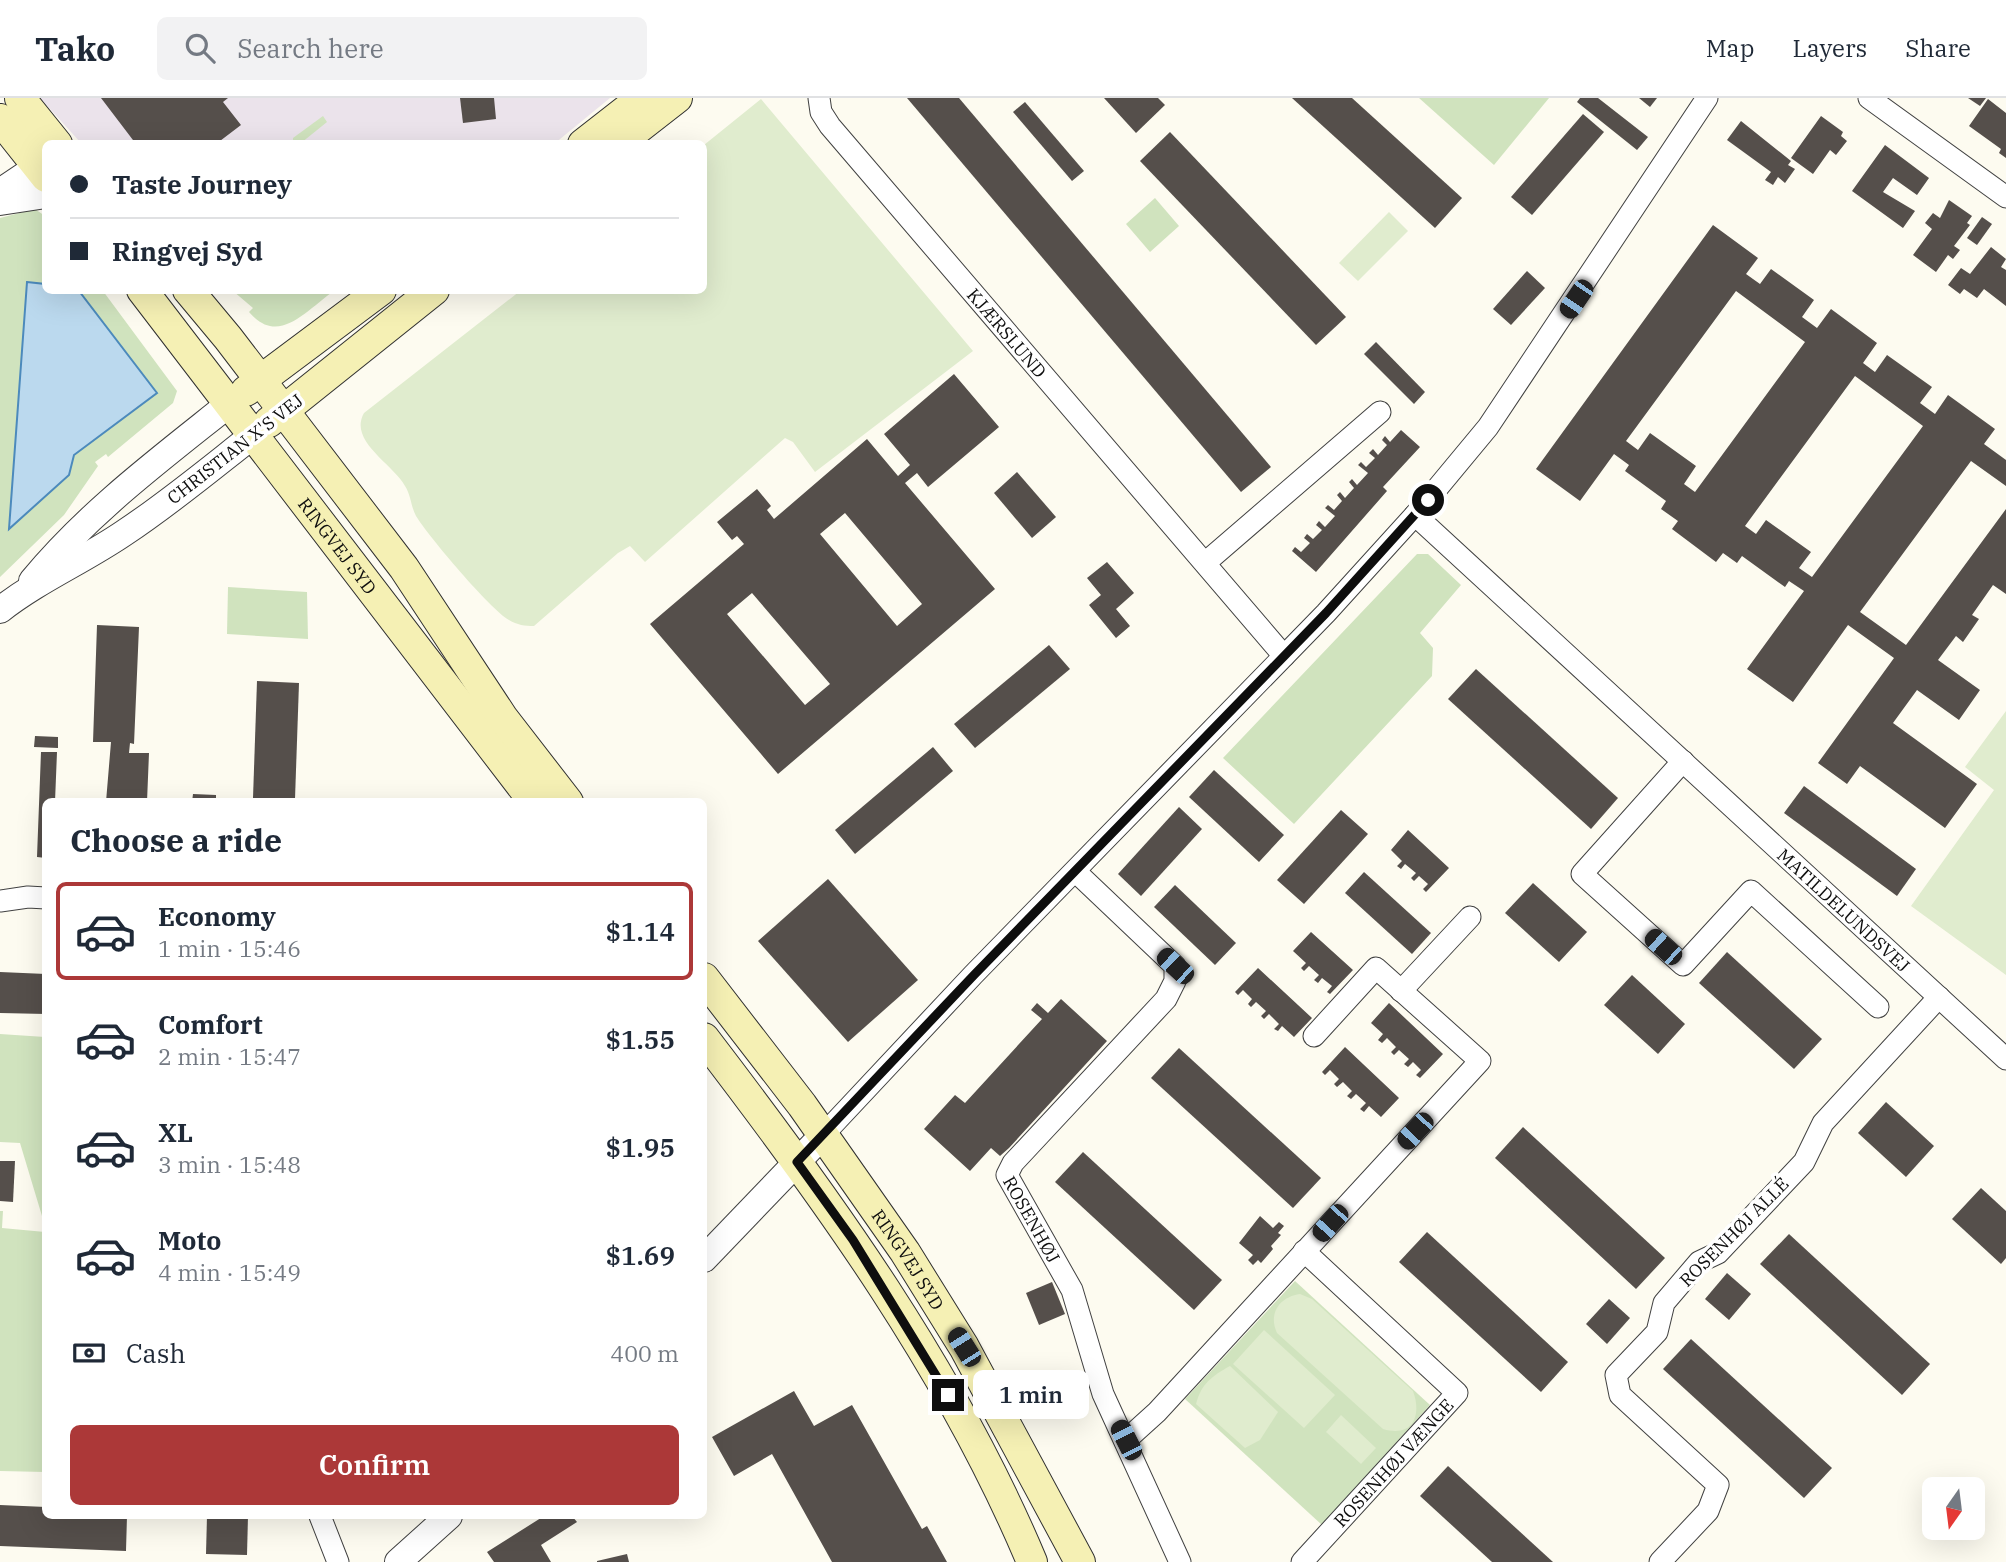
<!DOCTYPE html>
<html lang="en">
<head>
<meta charset="utf-8">
<style>
  :root { --surface:#fff; --page:#f2f2f3; --text:#1f2937; --muted:#747a83; --line:#e0e1e3; --accent:#ac3838 }
  body { margin:0; font-family:"IBM Plex Serif",serif; background:var(--page); color:var(--text); height:100vh; display:flex; flex-direction:column; font-size:26px; white-space:nowrap }
  * { box-sizing:border-box; margin:0 }
  p { font-size:23px; color:var(--muted) }
  .icon { flex:none; width:38px; height:38px; fill:none; stroke:currentColor; stroke-width:2; stroke-linecap:round; stroke-linejoin:round }
  .map { position:relative; flex:1; overflow:hidden }
  .side { position:absolute; left:42px; top:700px; width:665px; height:721px; display:flex; flex-direction:column; background:var(--surface); border-radius:10px; box-shadow:0 7px 28px #0002 }
  .side>* { flex:none }
  .banner { position:absolute; left:42px; top:42px; width:665px; height:154px; border-radius:10px; box-shadow:0 7px 28px #0002; display:grid; align-content:center; height:154px; padding:0 28px; background:var(--surface) }
  .needle { width:46px; rotate:194deg }
  .tools { position:absolute; left:1922px; top:1379px; display:grid; gap:14px }
  .tools a { display:grid; place-items:center; width:63px; height:63px; border-radius:10px; background:var(--surface); box-shadow:0 7px 28px #0002; font-size:35px }
  .end { position:absolute; width:32px; height:32px; margin:-16px; border:9px solid #0e0e0e; background:#fff; box-shadow:0 0 0 4px #fff }
  .from { border-radius:50% }
  .bubble { position:absolute; height:49px; border-radius:10px; background:var(--surface); box-shadow:0 7px 28px #0002; font-size:23px; font-weight:600; line-height:49px; text-align:center }
  .car { position:absolute; width:21px; height:42px; margin:-21px -10px; border-radius:9px; box-shadow:0 0 5px 2px #0007; background:linear-gradient(#222 24%,#8ab4d8 0 40%,#222 0 76%,#8ab4d8 0 86%,#222 0) }
  .banner b { display:flex; align-items:center; gap:24px; height:66px; font-size:26px }
  .banner b+b { border-top:2px solid var(--line) }
  .banner i { width:18px; height:18px; background:var(--text) }
  ul { padding:0; list-style:none }
  li { display:flex; align-items:center; gap:21px; height:98px; margin:0 14px 10px; padding:0 14px; border:4px solid transparent; border-radius:10px }
  li div { flex:1 }
  li b { display:block; font-size:26px }
  li em { font-style:normal; font-weight:600 }
  li.selected { border-color:var(--accent) }
  li>.icon { width:63px; height:63px; stroke-width:1.5 }
  h2 { padding:0 28px; font-size:32px; line-height:84px }
  .pay { display:flex; align-items:center; gap:18px; height:77px; padding:0 28px; font-size:26px }
  .pay p { margin-inline-start:auto }
  .cta { display:flex; gap:14px; margin-top:auto; padding:14px 28px }
  .cta a { flex:1; height:80px; border-radius:10px; background:var(--accent); color:#fff; font-size:28px; font-weight:600; line-height:80px; text-align:center }
  header { display:flex; align-items:center; gap:42px; box-sizing:border-box; height:98px; padding:0 35px; background:var(--surface); border-bottom:2px solid var(--line) }
  header strong { font-size:33px }
  nav { display:flex; gap:38px; margin-inline-start:auto; font-size:24px }
  .search { width:490px; height:63px; background:var(--page); display:flex; align-items:center; gap:18px; box-sizing:border-box; padding:0 24px; border-radius:10px; color:var(--muted); font-size:26px }
  .map>svg:first-child { display:block }
</style>
</head>
<body>
<header>
<strong>Tako</strong>
<div class="search"><svg class="icon" aria-label="search" viewBox="0 0 24 24"><circle cx="10" cy="10" r="6"/><path d="M15 15l6 6"/></svg>Search here</div>
<nav><a>Map</a><a>Layers</a><a>Share</a></nav>
</header>
<div class="map">
<svg width="2006" height="1464" viewBox="0 0 2006 1464">
  <rect width="100%" height="100%" fill="#fdfbf0"/>
  <polygon fill="#ebe3eb" points="40,0 610,0 554,46 81,45"/>
  <g fill="#d0e3be">
    <polygon points="1419,0 1549,0 1494,67"/>
    <polygon points="323,18 327,24 301,45 293,45 293,40"/>
    <polygon points="1155,100 1179,128 1150,154 1126,126"/>
    <polygon points="35,111 45,118 45,186 26,185 69,377 74,357 156,295 79,193 103,193 177,293 173,305 108,359 106,356 95,364 98,368 64,417 0,479 0,120"/>
    <path d="M233,193H334C306,212 279,249 249,214L253,210Z"/>
    <polygon points="1417,456 1428,456 1461,487 1420,535 1433,550 1432,578 1294,726 1223,660"/>
    <polygon points="228,489 307,494 308,541 227,536"/>
    <polygon points="0,936 45,939 45,1118 42,1118 20,1045 0,1044"/>
    <polygon points="0,1113 3,1113 2,1130 45,1134 45,1374 0,1373"/>
    <polygon points="1295,1183 1430,1307 1322,1427 1185,1301"/>
  </g>
  <g fill="#e0ecce">
    <path d="M761,1L973,253L815,374L793,344L785,340L645,464L630,448L618,455L534,528C525,528 517,527 509,522C490,511 429,439 416,418C411,409 411,397 405,388C393,366 348,343 364,315L520,193L704,192V47Z"/>
    <polygon points="1389,114 1408,133 1358,183 1339,165"/>
    <polygon points="2006,613 2006,877 1911,808 1994,692 1965,669"/>
    <path d="M1300,1196L1312,1201L1413,1293C1422,1317 1413,1340 1383,1331L1277,1235C1268,1216 1279,1199 1300,1196Z"/>
    <polygon points="1264,1232 1335,1297 1304,1330 1233,1266"/>
    <path d="M1230,1268L1278,1314L1260,1342L1245,1350L1196,1306C1201,1286 1212,1278 1230,1268Z"/>
    <polygon points="1341,1317 1376,1350 1361,1366 1326,1334"/>
  </g>
  <polygon fill="#bbd9ee" stroke="#4c8abc" stroke-width="2" points="27,184 45,186 46,192 79,193 157,295 74,357 69,377 9,431"/>
  <g fill="#554f4b" fill-rule="evenodd">
    <polygon points="101,0 228,0 223,4 241,27 216,46 136,46"/>
    <polygon points="460,0 494,0 496,21 463,25"/>
    <polygon points="907,0 959,0 1271,369 1241,394"/>
    <polygon points="1104,0 1158,0 1165,7 1136,35"/>
    <polygon points="1292,0 1352,0 1462,100 1435,130"/>
    <polygon points="1580,0 1598,0 1648,39 1637,52 1577,4"/>
    <polygon points="1639,0 1657,0 1650,9"/>
    <polygon points="1968,0 1986,0 1980,8"/>
    <polygon points="1988,1 2006,15 2006,60 1999,55 2001,51 1969,28"/>
    <polygon points="1025,4 1084,73 1072,83 1013,14"/>
    <polygon points="1583,16 1604,34 1532,117 1511,99"/>
    <polygon points="1821,18 1843,34 1841,38 1847,43 1836,57 1830,52 1813,76 1791,60"/>
    <polygon points="1741,23 1791,63 1788,67 1795,71 1785,85 1778,79 1773,87 1765,82 1771,74 1727,42"/>
    <polygon points="1170,34 1346,219 1316,247 1140,63"/>
    <polygon points="1885,47 1929,80 1917,97 1893,80 1883,94 1915,113 1903,130 1852,93"/>
    <polygon points="1949,102 1972,118 1967,125 1970,127 1954,148 1960,152 1953,161 1948,157 1936,174 1913,157 1932,131 1925,125 1933,115 1940,120"/>
    <polygon points="1982,119 1992,126 1977,147 1967,140"/>
    <path d="M1713,127L1758,160L1746,176L1760,186L1771,171L1814,202L1802,219L1817,230L1831,211L1877,245L1863,265L1875,274L1887,257L1932,289L1920,305L1935,316L1948,297L1995,331L1984,346L2006,362V388L1971,363L1860,514L1906,547L2006,411V496L1993,487L1972,517L1979,521L1963,544L1956,538L1938,562L1980,592L1959,622L1917,592L1893,625L1977,686L1945,730L1860,668L1847,686L1818,665L1894,560L1848,527L1793,604L1747,571L1804,493L1789,483L1785,489L1742,458L1737,465L1723,455L1716,464L1672,431L1678,423L1661,411L1666,403L1625,373L1629,367L1614,356L1580,403L1536,371ZM1736,193L1805,244L1695,394L1684,386L1696,368L1650,335L1638,352L1626,343ZM1855,278L1923,328L1812,479L1799,470L1811,454L1766,422L1756,436L1745,428Z"/>
    <polygon points="1991,149 2006,161 2001,169 2006,172 2006,208 1984,191 1977,200 1964,191 1960,196 1948,187 1961,170 1970,176"/>
    <polygon points="1527,173 1545,190 1511,227 1493,211"/>
    <polygon points="1376,244 1425,294 1414,306 1364,256"/>
    <path d="M954,276L999,329L928,389L917,375L905,385L995,491L778,676L650,526L744,446L737,438L732,442L717,424L757,391L771,408L767,412L774,421L867,341L898,378L910,367L884,336ZM845,415L922,506L897,528L820,436ZM752,495L830,586L805,607L727,516Z"/>
    <polygon points="1401,332 1420,349 1383,389 1387,393 1316,474 1292,453 1295,449 1301,454 1310,445 1304,440 1307,436 1313,441 1322,432 1316,427 1319,423 1325,429 1335,418 1325,410 1328,407 1334,412 1342,403 1337,397 1340,394 1345,400 1354,390 1349,384 1352,381 1357,387 1368,375 1358,367 1361,364 1366,369 1375,360 1369,355 1373,351 1378,357 1387,347 1382,342 1385,338 1390,344"/>
    <polygon points="1017,374 1056,419 1032,440 994,395"/>
    <polygon points="1107,464 1134,495 1116,511 1130,528 1116,540 1089,507 1101,497 1087,480"/>
    <polygon points="97,527 139,529 134,646 130,645 129,655 149,655 147,704 106,704 111,644 93,644"/>
    <polygon points="1049,547 1070,571 975,650 954,626"/>
    <polygon points="1476,571 1618,700 1591,731 1448,601"/>
    <polygon points="257,583 299,585 295,701 291,704 253,700"/>
    <polygon points="35,638 58,639 58,650 34,649"/>
    <polygon points="933,649 953,673 855,756 835,732"/>
    <polygon points="41,654 57,654 55,704 46,704 46,760 37,759"/>
    <polygon points="1214,672 1284,737 1259,764 1189,699"/>
    <polygon points="1804,688 1916,771 1897,798 1784,715"/>
    <polygon points="193,696 216,697 216,704 192,704"/>
    <polygon points="1179,709 1202,731 1141,798 1118,776"/>
    <polygon points="1341,712 1368,736 1304,806 1277,782"/>
    <polygon points="1408,732 1449,770 1426,794 1423,791 1428,786 1419,778 1414,783 1411,780 1416,775 1405,766 1401,771 1397,768 1402,763 1391,752"/>
    <polygon points="1364,774 1431,835 1412,856 1345,795"/>
    <polygon points="828,781 918,882 848,944 758,843"/>
    <polygon points="1533,785 1587,834 1559,864 1505,815"/>
    <polygon points="1175,787 1236,845 1215,867 1154,809"/>
    <polygon points="1311,834 1353,872 1330,896 1327,894 1332,888 1322,880 1318,885 1314,882 1319,877 1309,868 1304,873 1301,870 1306,865 1293,853"/>
    <polygon points="1727,854 1822,941 1794,971 1699,885"/>
    <polygon points="1258,870 1312,920 1294,939 1282,928 1278,933 1274,931 1279,926 1269,916 1264,921 1261,918 1266,913 1256,904 1251,909 1248,906 1252,901 1243,892 1238,897 1235,894"/>
    <polygon points="0,874 46,876 46,916 0,915"/>
    <polygon points="1632,877 1685,926 1658,956 1604,907"/>
    <polygon points="1061,901 1107,943 1009,1050 1000,1058 991,1050 970,1073 924,1031 955,997 965,1005 1042,921 1031,912 1037,905 1048,915"/>
    <polygon points="1389,905 1443,956 1420,980 1416,977 1421,972 1413,964 1408,969 1404,966 1409,961 1399,952 1394,957 1391,954 1396,949 1387,940 1382,945 1378,942 1383,936 1371,925"/>
    <polygon points="1345,949 1399,1000 1381,1019 1369,1008 1364,1014 1360,1011 1366,1005 1356,996 1351,1001 1347,998 1352,993 1343,984 1337,989 1334,986 1339,981 1330,972 1325,977 1322,974"/>
    <polygon points="1179,950 1321,1080 1293,1110 1151,980"/>
    <polygon points="1886,1004 1934,1048 1906,1079 1858,1035"/>
    <polygon points="1523,1029 1665,1160 1636,1191 1495,1060"/>
    <polygon points="1083,1054 1222,1182 1194,1212 1055,1084"/>
    <polygon points="0,1063 15,1063 13,1104 0,1103"/>
    <polygon points="1981,1090 2006,1113 2006,1160 2001,1166 1952,1121"/>
    <polygon points="1260,1118 1273,1130 1279,1124 1284,1128 1278,1135 1281,1137 1271,1148 1273,1151 1261,1165 1258,1162 1253,1167 1248,1162 1253,1157 1239,1145"/>
    <polygon points="1427,1134 1568,1264 1541,1294 1399,1164"/>
    <polygon points="1789,1136 1930,1266 1902,1297 1760,1166"/>
    <polygon points="1727,1175 1751,1196 1729,1222 1705,1201"/>
    <polygon points="1052,1184 1065,1216 1039,1227 1026,1195"/>
    <polygon points="1609,1201 1630,1220 1607,1246 1586,1226"/>
    <polygon points="1691,1241 1832,1370 1804,1400 1663,1271"/>
    <polygon points="794,1293 814,1328 852,1307 922,1431 927,1428 947,1464 832,1464 772,1356 734,1378 712,1339"/>
    <polygon points="1448,1368 1553,1464 1492,1464 1420,1398"/>
    <polygon points="0,1407 46,1409 46,1418 127,1418 126,1453 0,1448"/>
    <polygon points="207,1418 248,1418 247,1457 206,1456"/>
    <polygon points="544,1418 572,1418 577,1424 541,1447 551,1464 494,1464 487,1454"/>
    <polygon points="627,1456 629,1464 597,1464 597,1463"/>
  </g>
  <g fill="none" stroke-linecap="round" stroke-linejoin="round">
    <defs>
      <g id="minor">
        <path id="s1" d="M819,0L821,14L830,28L1284,558"/>
        <polyline points="1869,0 2006,99"/>
        <path id="s2" d="M1415,417L2006,961"/>
        <polyline points="1205,465 1380,314"/>
        <polyline points="1683,663 1582,776 1683,867 1751,793 1878,909"/>
        <path id="s3" d="M1076,774L1175,868V883L1166,901L1013,1065L1007,1077L1072,1192L1103,1296L1180,1464"/>
        <polyline points="0,803 28,799 46,800"/>
        <polyline points="1401,893 1470,819"/>
        <polyline points="824,1036 973,877 1326,515 1415,417 1488,329 1707,0"/>
        <polyline points="1126,1342 1157,1314 1480,963 1376,870 1314,938"/>
        <polyline points="320,1418 338,1464"/>
        <path id="s4" d="M1302,1464L1457,1295L1304,1153"/>
        <polyline points="1660,1464 1708,1413 1718,1387 1620,1297 1616,1277 1657,1234 1664,1205 1699,1164 1718,1155 1804,1064 1823,1025 1939,899"/>
      </g>
      <g id="tertiary">
        <polyline points="0,94 37,69"/>
        <polyline points="0,104 46,97"/>
        <path d="M32,483C89,414 159,362 229,306"/>
        <path d="M0,512C38,482 83,463 124,435C168,406 210,371 252,338"/>
        <polyline points="704,1161 824,1036"/>
        <polyline points="398,1464 449,1418"/>
      </g>
      <g id="secondary">
        <polyline points="20,0 57,46"/>
        <polyline points="0,21 46,79"/>
        <polyline points="583,46 642,0"/>
        <polyline points="618,46 677,0"/>
        <path id="s5" d="M142,192L534,704"/>
        <polyline points="188,192 228,240 404,470 503,620 568,704"/>
        <polyline points="246,293 381,192"/>
        <polyline points="269,324 434,192"/>
        <path id="s6" d="M704,880L802,1007L905,1154L964,1249L1080,1464"/>
        <path d="M704,940C829,1103 952,1273 1032,1464"/>
      </g>
    </defs>
    <use href="#minor" stroke="#414141" stroke-width="23"/>
    <use href="#tertiary" stroke="#414141" stroke-width="28"/>
    <use href="#secondary" stroke="#303030" stroke-width="32"/>
    <use href="#minor" stroke="#fff" stroke-width="21"/>
    <use href="#tertiary" stroke="#fff" stroke-width="26"/>
    <use href="#secondary" stroke="#f5f0b4" stroke-width="30"/>
  </g>
  <g fill="none" stroke-linecap="round" stroke-linejoin="round">
    <polyline stroke="#0e0e0e" stroke-width="9" points="948,1297 853,1142 797,1064 974,877 1326,515 1428,402"/>
  </g>
  <g text-anchor="middle" dominant-baseline="central" stroke-width="7" stroke-linejoin="round" paint-order="stroke">
    <g font-size="18" fill="#0e0e0e" stroke="#fff">
      <text stroke="none"><textPath href="#s1" startOffset="303">KJÆRSLUND</textPath></text>
      <text transform="translate(235 351) rotate(-38)">CHRISTIAN X'S VEJ</text>
      <text stroke="none"><textPath href="#s5" startOffset="322">RINGVEJ SYD</textPath></text>
      <text stroke="none"><textPath href="#s2" startOffset="583">MATILDELUNDSVEJ</textPath></text>
      <text stroke="none"><textPath href="#s3" startOffset="460">ROSENHØJ</textPath></text>
      <text transform="translate(1734 1134) rotate(-45)">ROSENHØJ ALLÉ</text>
      <text stroke="none"><textPath href="#s6" startOffset="348">RINGVEJ SYD</textPath></text>
      <text stroke="none"><textPath href="#s4" startOffset="135">ROSENHØJ VÆNGE</textPath></text>
    </g>
  </g>
</svg>
<div class="tools">
<a><svg class="needle" viewBox="-14 -14 28 28"><path d="M0-13l5 13h-10z" fill="#e53935"/><path d="M0 13l5-13h-10z" fill="#747a83"/></svg></a>
</div>
<i class="end from" style="left:1428px;top:402px"></i>
<i class="end" style="left:948px;top:1297px"></i>
<div class="bubble" style="left:973px;top:1272px;width:116px">1 min</div>
<i class="car" style="left:1576px;top:201px;rotate:214deg"></i>
<i class="car" style="left:1663px;top:849px;rotate:312deg"></i>
<i class="car" style="left:1175px;top:868px;rotate:313deg"></i>
<i class="car" style="left:1415px;top:1033px;rotate:223deg"></i>
<i class="car" style="left:1330px;top:1125px;rotate:222deg"></i>
<i class="car" style="left:964px;top:1249px;rotate:328deg"></i>
<i class="car" style="left:1126px;top:1342px;rotate:333deg"></i>
<div class="banner">
<b><i class="from"></i>Taste Journey</b>
<b><i></i>Ringvej Syd</b>
</div>
<section class="side">
<h2>Choose a ride</h2>
<ul>
<li class="selected"><svg class="icon" aria-label="car" viewBox="0 0 24 24"><path d="M5 17H2v-5l4-1 3-4h7l3 4 3 1v5h-3M9 17h6M6 11h13"/><circle cx="7" cy="17" r="2"/><circle cx="17" cy="17" r="2"/></svg><div><b>Economy</b><p>1 min · 15:46</p></div><em>$1.14</em></li>
<li><svg class="icon" aria-label="car" viewBox="0 0 24 24"><path d="M5 17H2v-5l4-1 3-4h7l3 4 3 1v5h-3M9 17h6M6 11h13"/><circle cx="7" cy="17" r="2"/><circle cx="17" cy="17" r="2"/></svg><div><b>Comfort</b><p>2 min · 15:47</p></div><em>$1.55</em></li>
<li><svg class="icon" aria-label="car" viewBox="0 0 24 24"><path d="M5 17H2v-5l4-1 3-4h7l3 4 3 1v5h-3M9 17h6M6 11h13"/><circle cx="7" cy="17" r="2"/><circle cx="17" cy="17" r="2"/></svg><div><b>XL</b><p>3 min · 15:48</p></div><em>$1.95</em></li>
<li><svg class="icon" aria-label="car" viewBox="0 0 24 24"><path d="M5 17H2v-5l4-1 3-4h7l3 4 3 1v5h-3M9 17h6M6 11h13"/><circle cx="7" cy="17" r="2"/><circle cx="17" cy="17" r="2"/></svg><div><b>Moto</b><p>4 min · 15:49</p></div><em>$1.69</em></li>
</ul>
<div class="pay"><svg class="icon" aria-label="cash" viewBox="0 0 24 24"><path d="M3 7h18v10H3z"/><circle cx="12" cy="12" r="2"/></svg>Cash<p>400 m</p></div>
<div class="cta"><a>Confirm</a></div>
</section>
</div>
</body>
</html>
